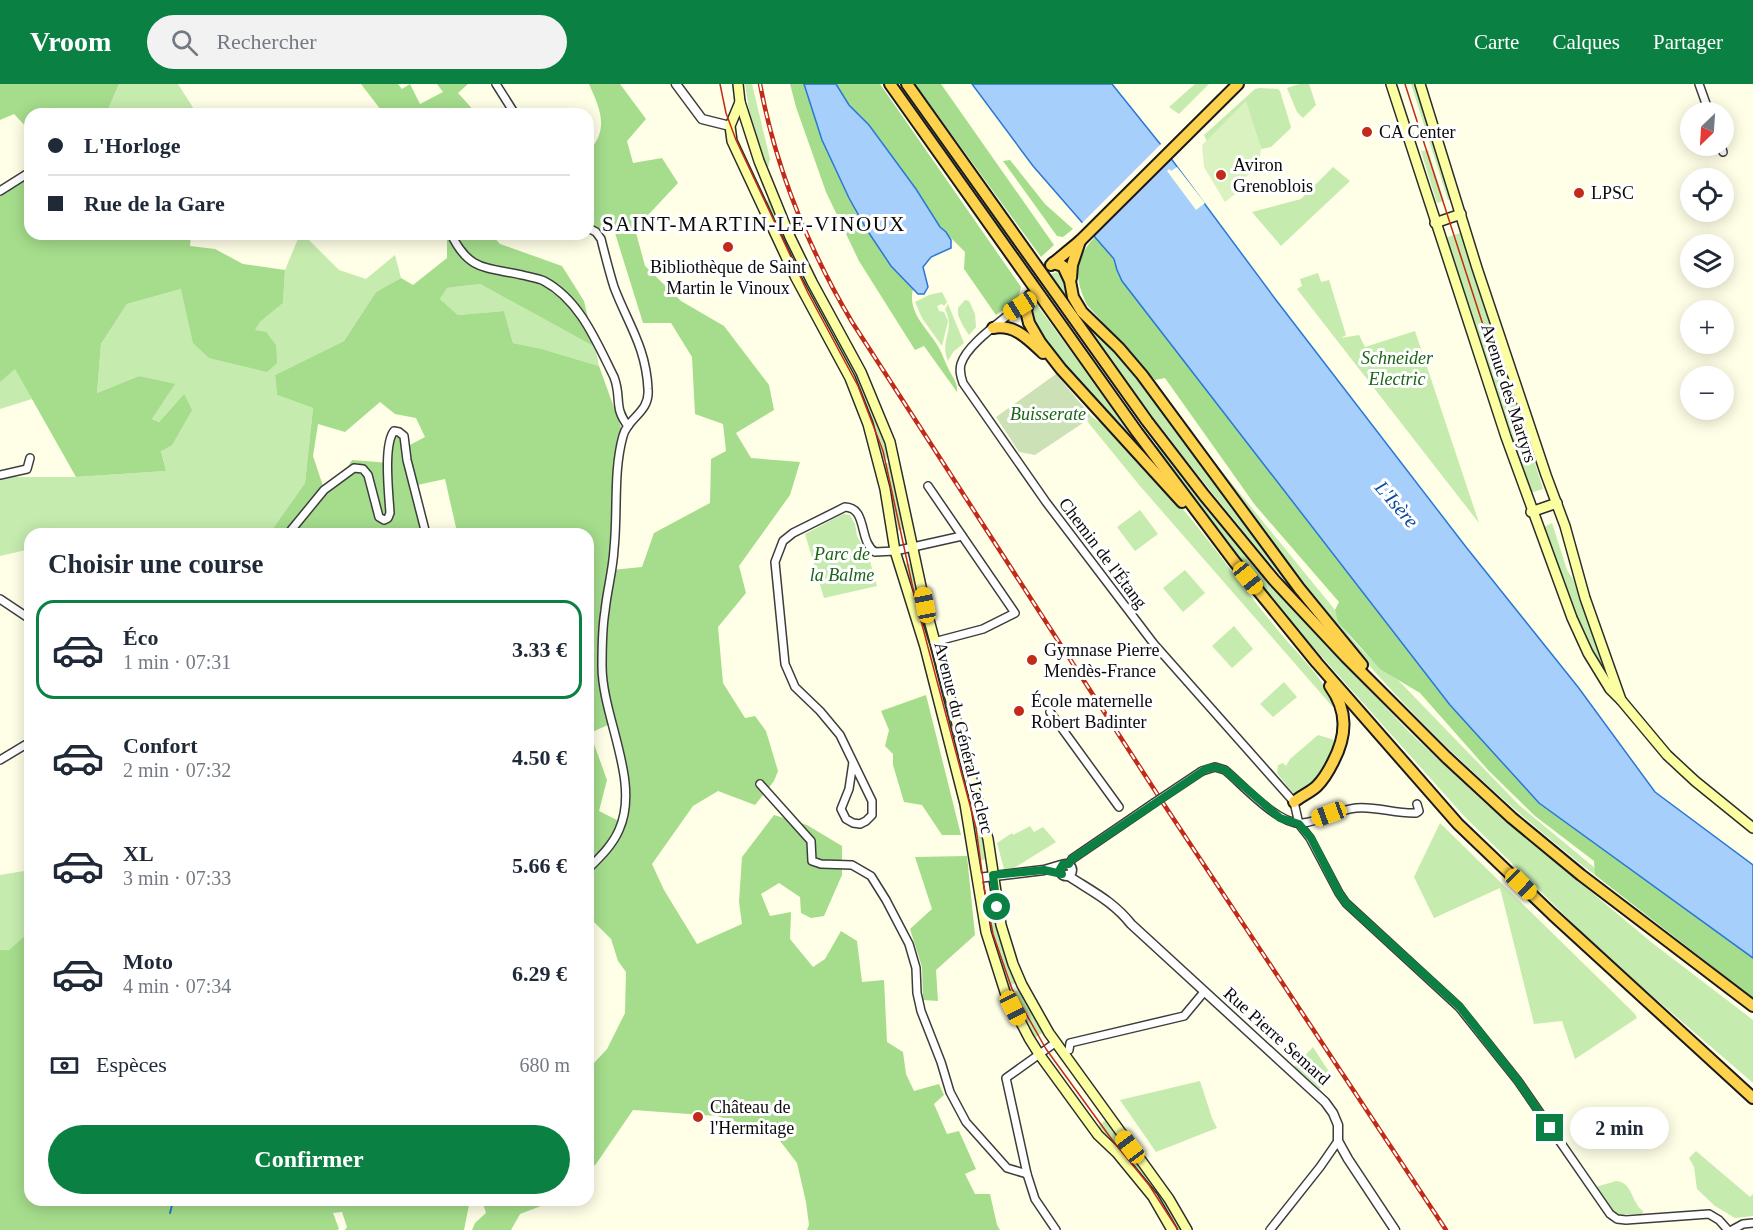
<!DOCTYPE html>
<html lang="fr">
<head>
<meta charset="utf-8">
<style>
  :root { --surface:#fff; --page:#f2f2f3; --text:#1f2937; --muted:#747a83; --line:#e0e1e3; --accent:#0b8043 }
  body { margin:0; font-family:"Times New Roman",serif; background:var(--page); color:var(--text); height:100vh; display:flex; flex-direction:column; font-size:22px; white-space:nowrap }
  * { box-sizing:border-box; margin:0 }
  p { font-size:20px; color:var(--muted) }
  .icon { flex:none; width:33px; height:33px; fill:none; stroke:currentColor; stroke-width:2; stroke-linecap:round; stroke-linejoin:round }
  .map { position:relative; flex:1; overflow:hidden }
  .panel { position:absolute; left:24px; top:444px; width:570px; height:678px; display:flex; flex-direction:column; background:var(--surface); border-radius:18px; box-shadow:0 3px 15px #0003 }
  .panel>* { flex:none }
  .guide { position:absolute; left:24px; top:24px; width:570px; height:132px; border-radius:18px; box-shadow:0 3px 15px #0003; display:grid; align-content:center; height:132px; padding:0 24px; background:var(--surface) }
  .needle { width:39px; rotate:205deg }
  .tools { position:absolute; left:1680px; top:18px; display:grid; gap:12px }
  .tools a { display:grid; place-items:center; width:54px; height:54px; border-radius:50%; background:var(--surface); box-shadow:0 3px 15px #0003; font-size:30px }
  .end { position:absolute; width:27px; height:27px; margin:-14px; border:8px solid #0b8043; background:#fff; box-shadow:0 0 0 3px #fff }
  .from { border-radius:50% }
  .bubble { position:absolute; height:42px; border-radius:21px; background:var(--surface); box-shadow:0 3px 15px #0003; font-size:20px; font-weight:700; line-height:42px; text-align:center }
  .car { position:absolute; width:18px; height:36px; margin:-18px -9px; border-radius:8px; box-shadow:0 0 4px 2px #0007; background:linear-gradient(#f5c518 24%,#345 0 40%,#f5c518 0 76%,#345 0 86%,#f5c518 0) }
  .guide b { display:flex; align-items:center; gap:21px; height:57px; font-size:22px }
  .guide b+b { border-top:2px solid var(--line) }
  .guide i { width:15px; height:15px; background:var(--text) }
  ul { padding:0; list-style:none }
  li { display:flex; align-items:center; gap:18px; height:99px; margin:0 12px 9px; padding:0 12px; border:3px solid transparent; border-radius:18px }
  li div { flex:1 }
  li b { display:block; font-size:22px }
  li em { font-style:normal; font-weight:700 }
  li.active { border-color:var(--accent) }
  li>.icon { width:54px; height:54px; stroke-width:1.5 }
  h2 { padding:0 24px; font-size:27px; line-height:72px }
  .pay { display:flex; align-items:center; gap:15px; height:66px; padding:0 24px; font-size:22px }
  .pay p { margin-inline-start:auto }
  .cta { display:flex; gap:12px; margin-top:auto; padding:12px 24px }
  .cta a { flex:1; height:69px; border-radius:36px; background:var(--accent); color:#fff; font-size:24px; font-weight:700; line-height:69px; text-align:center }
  header { display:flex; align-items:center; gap:36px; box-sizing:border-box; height:84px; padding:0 30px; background:var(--accent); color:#fff }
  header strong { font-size:28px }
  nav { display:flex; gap:33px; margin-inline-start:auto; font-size:21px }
  .search { width:420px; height:54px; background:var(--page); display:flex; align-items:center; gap:15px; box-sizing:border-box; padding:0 21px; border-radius:33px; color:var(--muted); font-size:22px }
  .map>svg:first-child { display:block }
</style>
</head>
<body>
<header>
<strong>Vroom</strong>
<div class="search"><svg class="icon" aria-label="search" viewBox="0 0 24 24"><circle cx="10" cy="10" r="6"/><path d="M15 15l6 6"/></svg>Rechercher</div>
<nav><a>Carte</a><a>Calques</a><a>Partager</a></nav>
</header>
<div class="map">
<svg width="1753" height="1146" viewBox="0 0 1753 1146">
  <rect width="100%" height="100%" fill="#fffee6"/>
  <g fill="#c5ebae">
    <polygon points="119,0 178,0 197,30 106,30"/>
    <polygon points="745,0 752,0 770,75 767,88 752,46"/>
    <polygon points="1195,0 1209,0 1179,30 1169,23"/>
    <polygon points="1299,0 1309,0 1316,21 1303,34 1297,28 1287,4"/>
    <polygon points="1411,0 1416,0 1453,114 1448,116"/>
    <polygon points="1260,4 1278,5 1280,7 1291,43 1290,45 1271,63 1261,65 1246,18 1207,57 1204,51 1255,5"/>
    <polygon points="1428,66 1444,117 1437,119 1421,67"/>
    <polygon points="1333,83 1350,97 1281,162 1252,128 1301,115"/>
    <polygon points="769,113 860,289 890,368 888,369 889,374 880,375 877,360 765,122"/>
    <polygon points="1463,148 1543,405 1530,409 1511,359 1445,154"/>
    <path d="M300,150H303L339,186L366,195L395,171L401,194L376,208L344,257L275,291L277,311L313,324L305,399L269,450H30V465L0,472V395L6,393H76L166,387L161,366C183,355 181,332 184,310L159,338L152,335L174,301L139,292L97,309L101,260L127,220L181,205L254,247L260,238L283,219L285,186Z"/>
    <path d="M1062,187L1065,192L1068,210L1123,275L1296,507L1299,514C1211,410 1126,303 1051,190Z"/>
    <polygon points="1318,189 1321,198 1329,196 1346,251 1341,254 1359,251 1365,263 1415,247 1479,439 1297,205 1302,202 1300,195"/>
    <polygon points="480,200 595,263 599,282 542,265 513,259 504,227 458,231 440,215 447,204"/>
    <polygon points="942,208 947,218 944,222 942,220 937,222 939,227 944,228 948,237 942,262 922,234 915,218 929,211"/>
    <polygon points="965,216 969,217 975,230 976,243 969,251 963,242 958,231 958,224"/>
    <polygon points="1034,217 1104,312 1134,357 1040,252 1032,232"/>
    <path d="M948,220L964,259L953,268L948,277C939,255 956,247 945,225Z"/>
    <polygon points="15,284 32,315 0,325 0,298"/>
    <path d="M1092,333L1099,338L1101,336C1129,365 1157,393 1182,424C1215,463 1244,505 1276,544C1297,570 1327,596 1338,629L1140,402L1087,337Z"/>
    <polygon points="1153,362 1159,362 1275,507 1411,650 1487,721 1651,858 1753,936 1753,999 1606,872 1465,733 1279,525"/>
    <polygon points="893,378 905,445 896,447 883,388 885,387 884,380"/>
    <path d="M1216,380L1335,526C1340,549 1378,583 1398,596L1519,721L1595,784V791C1516,730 1441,662 1374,587C1317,523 1267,451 1215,382Z"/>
    <polygon points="1140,426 1158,450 1135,467 1117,443"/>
    <polygon points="843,430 850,431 855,440 857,452 870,477 877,502 824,514 805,450"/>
    <path d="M1552,439L1567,486L1573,495L1609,596C1580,560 1559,488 1542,444Z"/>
    <polygon points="915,479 988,775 978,777 900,481"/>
    <polygon points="1185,486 1205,509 1183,528 1163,504"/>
    <polygon points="1234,542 1253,565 1232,584 1212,562"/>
    <polygon points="1284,598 1297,613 1273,633 1260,620"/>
    <path d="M1318,651L1338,657C1328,678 1318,699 1297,710L1292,708L1277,689L1278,681L1283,679L1286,682L1290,675Z"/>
    <polygon points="1440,739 1635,930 1637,934 1575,975 1562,937 1534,940 1500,804 1434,834 1414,793"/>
    <polygon points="1030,742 1034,748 1043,743 1056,758 1014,784 1004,785 997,759 1012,749 1013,751"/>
    <polygon points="30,786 30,847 9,866 0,866 0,791"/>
    <polygon points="993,820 1018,898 1007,903 992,862 984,821"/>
    <polygon points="1021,905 1044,948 1033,955 1009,910"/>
    <polygon points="1313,963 1331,991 1322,997 1324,1001 1318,1006 1293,984"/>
    <polygon points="1200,997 1212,1034 1217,1044 1156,1068 1120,1016"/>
    <polygon points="1107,1035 1159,1105 1185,1146 1175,1146 1096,1044"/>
    <polygon points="1696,1067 1750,1113 1753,1110 1753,1132 1735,1134 1715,1122 1697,1105 1694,1083 1689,1074"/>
    <path d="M1616,1097C1633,1098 1631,1119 1643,1127L1642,1130H1626L1621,1132L1613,1128L1596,1103Z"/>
  </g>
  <g fill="#a5dd8c" fill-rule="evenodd">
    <polygon points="0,0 119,0 106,30 30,30 30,47 14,30 0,36"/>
    <polygon points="361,0 398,0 402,5 410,0 420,20 443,8 437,0 468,0 458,9 477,30 384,30"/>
    <path d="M589,0H620L646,35L627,57L633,79L662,74L678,99L635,145L645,182L681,217L724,242L769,301L774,326L736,349L751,374L800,378L790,411L739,482L746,509L718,543L723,599L745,634L755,632L766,647L778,687L774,697L755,721L718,707L693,722L652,780L664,806L697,860L742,840L739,818L742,773L774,731L807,741L842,762V791L824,832L811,834L801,829L800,813L779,799L761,810L770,832L791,828L790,855L813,883L825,875L841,847L857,857L862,898L884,896L887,958L903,968L906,990L914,1007L939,1000L944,1011L934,1020L947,1050L959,1047L976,1085L965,1090L975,1110H990L997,1141L1000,1146H807L809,1141L806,1118L797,1079L774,1049L717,1032L633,1026L596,1080L588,1088V978L594,979L607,965L625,929L626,888L618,877L611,855L588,832V450H451L457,448L445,395L413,402L426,450H269L305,399L313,324L277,311L275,291L344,257L376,208L401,194L413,201L447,174V150H491L500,160L562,182L584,217L595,263L480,200L447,204L440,215L458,231L504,227L513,259L542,265L599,282L621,343L611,440L612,486L642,483L654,449L710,419L711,375L726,367L723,340L695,330L692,273L671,239H643L615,149L588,141V68C610,45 600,25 589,0ZM380,318L395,330L416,334L425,353L406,363L399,348L389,354L390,379L352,376L343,391L324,405L313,372L318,340L345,348ZM610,640L626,701L619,737L599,727L607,696L590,649Z"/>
    <path d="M790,0H804C828,75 859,147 913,205C907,230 929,245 939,264C943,271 945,279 949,286C953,294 958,299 957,308L924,262L915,266L859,177L826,108L796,23Z"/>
    <polygon points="836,0 880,0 1021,203 1018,215 996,231 964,185 965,168 940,143 916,105 869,41 849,21"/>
    <polygon points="915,0 941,0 1054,161 1041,173"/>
    <polygon points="1010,76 1045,120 1073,145 1063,153 1057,152 1003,77"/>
    <polygon points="29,94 30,150 191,150 190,162 215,165 243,180 285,186 283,219 260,238 255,246 266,248 276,261 277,279 267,288 209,274 193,259 181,205 127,220 101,260 97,309 139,292 175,300 152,335 159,338 184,310 192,326 172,361 161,367 166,387 76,393 15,285 0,298 0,112"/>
    <path d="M1095,153L1114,175L1117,186L1122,197L1450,621L1539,719L1753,874V914L1595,791L1594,777L1535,732L1488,686L1420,609L1380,585L1338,538L1335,526L1339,518L1255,421L1165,294L1155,296L1087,221C1074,194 1074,175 1095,153Z"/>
    <polygon points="926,611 961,751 942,751 922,721 904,718 893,681 893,670 885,662 889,646 881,627"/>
    <polygon points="967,772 975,851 936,886 938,917 923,916 922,883 910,845 932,825 915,773"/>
    <polygon points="30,847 30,1116 470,1116 464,1146 345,1146 347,1143 342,1128 333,1129 339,1145 337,1146 0,1146 0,866 9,866"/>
    <polygon points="482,1116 557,1116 520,1130 511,1146 472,1146 475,1139 486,1129"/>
  </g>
  <polygon fill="#cde1b7" points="1056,290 1092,333 1035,371 1019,368 996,333"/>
  <polygon fill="#d9f2c0" points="1246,17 1261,65 1259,80 1244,95 1239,107 1225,118 1204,83 1202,61"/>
  <g fill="#a7cffb" stroke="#2977d7" stroke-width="1.5">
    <polygon points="804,0 836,0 849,21 869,41 916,105 940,143 946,148 951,156 951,164 931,173 923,183 928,203 924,210 918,210 891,182 867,146 849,114 822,56"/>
    <polygon points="972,0 1112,0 1161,61 1276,216 1466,463 1578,603 1655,708 1753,781 1753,874 1539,719 1450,621 1122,197 1117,186 1114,175 1033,82"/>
  </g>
  <g fill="#fffee6">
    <polygon points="1163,58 1173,72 1092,153 1080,141"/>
    <polygon points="1177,83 1205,119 1196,126 1167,87 1169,85 1171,87"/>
  </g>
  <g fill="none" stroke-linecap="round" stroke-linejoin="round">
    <polyline stroke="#2977d7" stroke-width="2" points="170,1129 172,1121 179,1116"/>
    <polyline stroke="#dad9c5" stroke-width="10" stroke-dasharray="10 5" stroke-linecap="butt" points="1030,210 1046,185"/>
    <defs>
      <g id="minor">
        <polyline points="496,0 515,30"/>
        <polyline points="1699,0 1709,28"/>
        <polyline points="1721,62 1723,68"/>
        <polyline points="0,107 30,88"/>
        <path d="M588,144L596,148L601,155C605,171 609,187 614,203C628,240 646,263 648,305C650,329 628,333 623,352C613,388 618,427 614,465C613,486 607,506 605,527C602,545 602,564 602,582C602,633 641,698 619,746C612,762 599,774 588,785"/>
        <path d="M451,150C469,187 485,183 522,191C529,193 538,194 544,197C580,216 597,259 614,293C622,314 613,323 628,342"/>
        <path d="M1029,213C1012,231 968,257 961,280C959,287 961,293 963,299L1046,418L1154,560L1294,718L1299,740L1310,754L1339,809L1346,819L1459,923L1518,997L1610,1130L1617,1135L1626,1136L1709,1130L1719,1136L1728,1146"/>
        <polyline points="0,391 27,385 30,374"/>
        <polyline points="928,402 1015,529 983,545 934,558"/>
        <path d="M288,450L324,406L354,384L363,385L368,391L379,433L384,436L388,434L390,429C389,411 383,361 394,347L399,348L404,352L407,376L426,450"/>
        <polyline points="0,515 30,535"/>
        <polyline points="1050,628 1119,723"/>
        <polyline points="0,676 30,658"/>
        <path d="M853,678L849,705L841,725L846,735L853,739L860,740L866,737L872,731V717L840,651L820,627L795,603L785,580L775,478L783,457L793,449L845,423C868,424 858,457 875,468L895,467L962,452"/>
        <path d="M1202,687L1215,683L1225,686C1242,700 1280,743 1303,739C1321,737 1337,726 1356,724C1376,722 1396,730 1416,729L1419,727L1417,720"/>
        <polyline points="760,700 811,757 812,777 821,780 852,781 871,792 886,816 909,860 916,884 917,909 921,927 941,978 950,1008 966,1038 1007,1084 1027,1090"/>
        <polyline points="1069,780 1072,775 1154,719"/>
        <polyline points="1055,959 1006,994 1027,1090 1035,1115 1056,1146"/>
        <polyline points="1069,966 1070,959 1184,932 1204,908"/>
        <polyline points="1270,1146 1320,1083 1338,1057"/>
        <polyline points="1732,1146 1743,1140 1753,1139"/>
      </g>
      <g id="tertiary">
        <polyline points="676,0 702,35 730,42"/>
        <circle cx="1066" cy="786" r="6"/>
        <path d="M1067,791C1091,807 1113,817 1131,840L1325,1018L1333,1029L1338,1041V1057L1348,1075L1395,1146"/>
        <polyline points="978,794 1044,786 1061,781"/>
      </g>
      <g id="secondary">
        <polyline points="738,0 740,18 759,77 790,153 812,198 861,288 890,358 925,521 988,755 1001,841 1013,880 1022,901 1049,949 1169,1115 1187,1146"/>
        <polyline points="1391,0 1506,353 1572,534 1588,569 1610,605 1621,616 1667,671 1695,697 1753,744"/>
        <polyline points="1420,0 1477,184 1546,391 1565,442 1585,514 1621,616"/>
        <polyline points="740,18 730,42 732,57 796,194 850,294 868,340 885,405 895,467 925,563 965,720 986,848 1005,908 1029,954 1039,970 1098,1051 1117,1069 1153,1113 1172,1146"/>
        <polyline points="1435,139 1461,130"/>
        <polyline points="1531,428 1557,419"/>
      </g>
      <g id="trunk">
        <polyline points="890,0 1137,348 1234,477 1317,579 1458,740 1552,830 1753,1014"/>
        <polyline points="907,0 1147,337 1204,411 1274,496 1346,573 1446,673 1512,734 1581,791 1753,922"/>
        <polyline points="1053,179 1063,182 1070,197 1073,213 1082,228 1119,264 1142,291 1299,504 1362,581"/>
        <polyline points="1051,181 1080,157 1238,0"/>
        <polyline points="1071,194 1072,181 1080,157"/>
        <polyline points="1030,212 1026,227 1029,239 1040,258 1061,285 1182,418"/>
        <path d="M993,244C1015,240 1028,255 1043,269"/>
        <path d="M1294,718C1301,712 1311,708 1317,702C1324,695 1329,686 1333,678C1347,651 1348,627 1330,602"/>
      </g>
    </defs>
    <use href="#minor" stroke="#3d3d3d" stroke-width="10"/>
    <use href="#tertiary" stroke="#3d3d3d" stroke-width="11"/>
    <use href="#secondary" stroke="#2c2c2c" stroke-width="12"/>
    <use href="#trunk" stroke="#1b1b1b" stroke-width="14"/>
    <use href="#minor" stroke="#fff" stroke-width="7"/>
    <use href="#tertiary" stroke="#fff" stroke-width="8"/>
    <use href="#secondary" stroke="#fcffa1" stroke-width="9"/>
    <use href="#trunk" stroke="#ffd24d" stroke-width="10"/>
    <g stroke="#c22a19" stroke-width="1.5">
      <polyline points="720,0 726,29 736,56 808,209 858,302 883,367 916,518 976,744 984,803 993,850 1012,905 1046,965 1113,1057 1149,1101 1178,1146"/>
      <polyline points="1405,0 1495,278"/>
    </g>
    <defs>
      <path id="rail" d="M760,0C776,85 808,164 852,238L1163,719L1446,1146"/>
    </defs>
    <use href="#rail" stroke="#c22a19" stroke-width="4.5"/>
    <use href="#rail" stroke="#fff" stroke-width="2" stroke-dasharray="7" stroke-linecap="butt"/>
    <defs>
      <polyline id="minor-bridge" points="1154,719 1202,687"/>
    </defs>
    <use href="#minor-bridge" stroke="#3d3d3d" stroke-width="10" stroke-linecap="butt"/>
    <use href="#minor-bridge" stroke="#fff" stroke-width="7"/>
  </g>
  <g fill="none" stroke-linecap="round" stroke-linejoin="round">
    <polyline stroke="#0b8043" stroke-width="8" points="997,823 993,791 1044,786 1062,790 1060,785 1063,780 1069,780 1072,775 1206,685 1215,683 1225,686 1280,734 1299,740 1311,754 1339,809 1346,819 1460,923 1518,997 1550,1044"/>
  </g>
  <g fill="#c22a19" stroke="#fff" stroke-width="2">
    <circle cx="1367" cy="48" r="6"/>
    <circle cx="1221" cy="91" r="6"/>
    <circle cx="1579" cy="109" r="6"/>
    <circle cx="728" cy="163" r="6"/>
    <circle cx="1032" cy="576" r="6"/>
    <circle cx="1019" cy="627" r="6"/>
    <circle cx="698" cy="1033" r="6"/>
  </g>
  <g text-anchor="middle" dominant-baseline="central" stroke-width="6" stroke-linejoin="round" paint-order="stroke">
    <g font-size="18" fill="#0a0a0a" stroke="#fff" text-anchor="start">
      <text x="1379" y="48">CA Center</text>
      <text x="1233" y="81">Aviron<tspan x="1233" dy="21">Grenoblois</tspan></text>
      <text x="1591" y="109">LPSC</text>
      <text x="728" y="183" text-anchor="middle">Bibliothèque de Saint<tspan x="728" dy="21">Martin le Vinoux</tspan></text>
      <text x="1044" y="566">Gymnase Pierre<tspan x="1044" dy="21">Mendès-France</tspan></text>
      <text x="1031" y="617">École maternelle<tspan x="1031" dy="21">Robert Badinter</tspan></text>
      <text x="710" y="1023">Château de<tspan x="710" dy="21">l'Hermitage</tspan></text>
    </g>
    <g font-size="18" font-style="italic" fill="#1c6417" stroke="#fff">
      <text x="1397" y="274">Schneider<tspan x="1397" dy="21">Electric</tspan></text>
      <text x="1048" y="330">Buisserate</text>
      <text x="842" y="470">Parc de<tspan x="842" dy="21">la Balme</tspan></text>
    </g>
    <g font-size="18" fill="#0a0a0a" stroke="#fff">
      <text transform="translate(1509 309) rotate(72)">Avenue des Martyrs</text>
      <text transform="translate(1103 469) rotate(53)">Chemin de l'Étang</text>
      <text transform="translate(964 654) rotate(76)">Avenue du Général Leclerc</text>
      <text transform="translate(1277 952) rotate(42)">Rue Pierre Semard</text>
    </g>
    <g font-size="20" font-style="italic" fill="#0c4aa2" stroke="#fff">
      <text transform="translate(1397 420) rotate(49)">L'Isère</text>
    </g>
    <g font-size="21" letter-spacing="1.5" fill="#0a0a0a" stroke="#fff">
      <text x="754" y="140">SAINT-MARTIN-LE-VINOUX</text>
    </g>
  </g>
</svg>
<div class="tools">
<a><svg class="needle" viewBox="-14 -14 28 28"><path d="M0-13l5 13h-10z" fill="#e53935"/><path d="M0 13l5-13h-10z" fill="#747a83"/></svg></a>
<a><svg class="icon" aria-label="locate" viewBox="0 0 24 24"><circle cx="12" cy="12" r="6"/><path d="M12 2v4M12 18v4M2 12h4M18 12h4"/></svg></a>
<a><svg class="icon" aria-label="layers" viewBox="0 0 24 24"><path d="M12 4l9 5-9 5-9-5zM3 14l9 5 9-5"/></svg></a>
<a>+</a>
<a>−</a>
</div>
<i class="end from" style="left:997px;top:823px"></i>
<i class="end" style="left:1550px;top:1044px"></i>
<div class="bubble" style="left:1570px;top:1023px;width:99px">2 min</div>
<i class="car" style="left:1020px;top:222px;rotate:238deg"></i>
<i class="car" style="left:1248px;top:494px;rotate:141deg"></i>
<i class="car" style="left:925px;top:521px;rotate:349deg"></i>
<i class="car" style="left:1329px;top:730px;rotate:250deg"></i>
<i class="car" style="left:1521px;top:800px;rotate:134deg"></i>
<i class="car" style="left:1013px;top:924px;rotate:153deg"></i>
<i class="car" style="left:1130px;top:1063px;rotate:323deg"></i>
<div class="guide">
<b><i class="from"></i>L'Horloge</b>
<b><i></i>Rue de la Gare</b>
</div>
<section class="panel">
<h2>Choisir une course</h2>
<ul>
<li class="active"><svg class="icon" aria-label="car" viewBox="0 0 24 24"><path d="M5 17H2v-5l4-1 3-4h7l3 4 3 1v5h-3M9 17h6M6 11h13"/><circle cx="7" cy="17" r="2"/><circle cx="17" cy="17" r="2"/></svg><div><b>Éco</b><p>1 min · 07:31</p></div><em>3.33 €</em></li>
<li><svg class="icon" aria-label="car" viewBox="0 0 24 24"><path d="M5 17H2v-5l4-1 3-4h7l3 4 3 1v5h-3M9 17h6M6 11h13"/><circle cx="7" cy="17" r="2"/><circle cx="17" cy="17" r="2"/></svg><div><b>Confort</b><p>2 min · 07:32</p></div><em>4.50 €</em></li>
<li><svg class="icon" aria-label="car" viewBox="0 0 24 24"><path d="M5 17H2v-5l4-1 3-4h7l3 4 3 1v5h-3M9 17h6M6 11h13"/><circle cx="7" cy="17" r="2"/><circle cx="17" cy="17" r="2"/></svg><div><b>XL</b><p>3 min · 07:33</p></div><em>5.66 €</em></li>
<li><svg class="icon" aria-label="car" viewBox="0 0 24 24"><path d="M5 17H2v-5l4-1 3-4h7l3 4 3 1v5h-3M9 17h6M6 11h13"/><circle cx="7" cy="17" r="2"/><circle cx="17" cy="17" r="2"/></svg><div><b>Moto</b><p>4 min · 07:34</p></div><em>6.29 €</em></li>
</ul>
<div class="pay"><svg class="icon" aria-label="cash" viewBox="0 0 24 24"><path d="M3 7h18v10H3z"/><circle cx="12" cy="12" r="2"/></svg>Espèces<p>680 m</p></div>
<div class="cta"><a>Confirmer</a></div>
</section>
</div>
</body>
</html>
